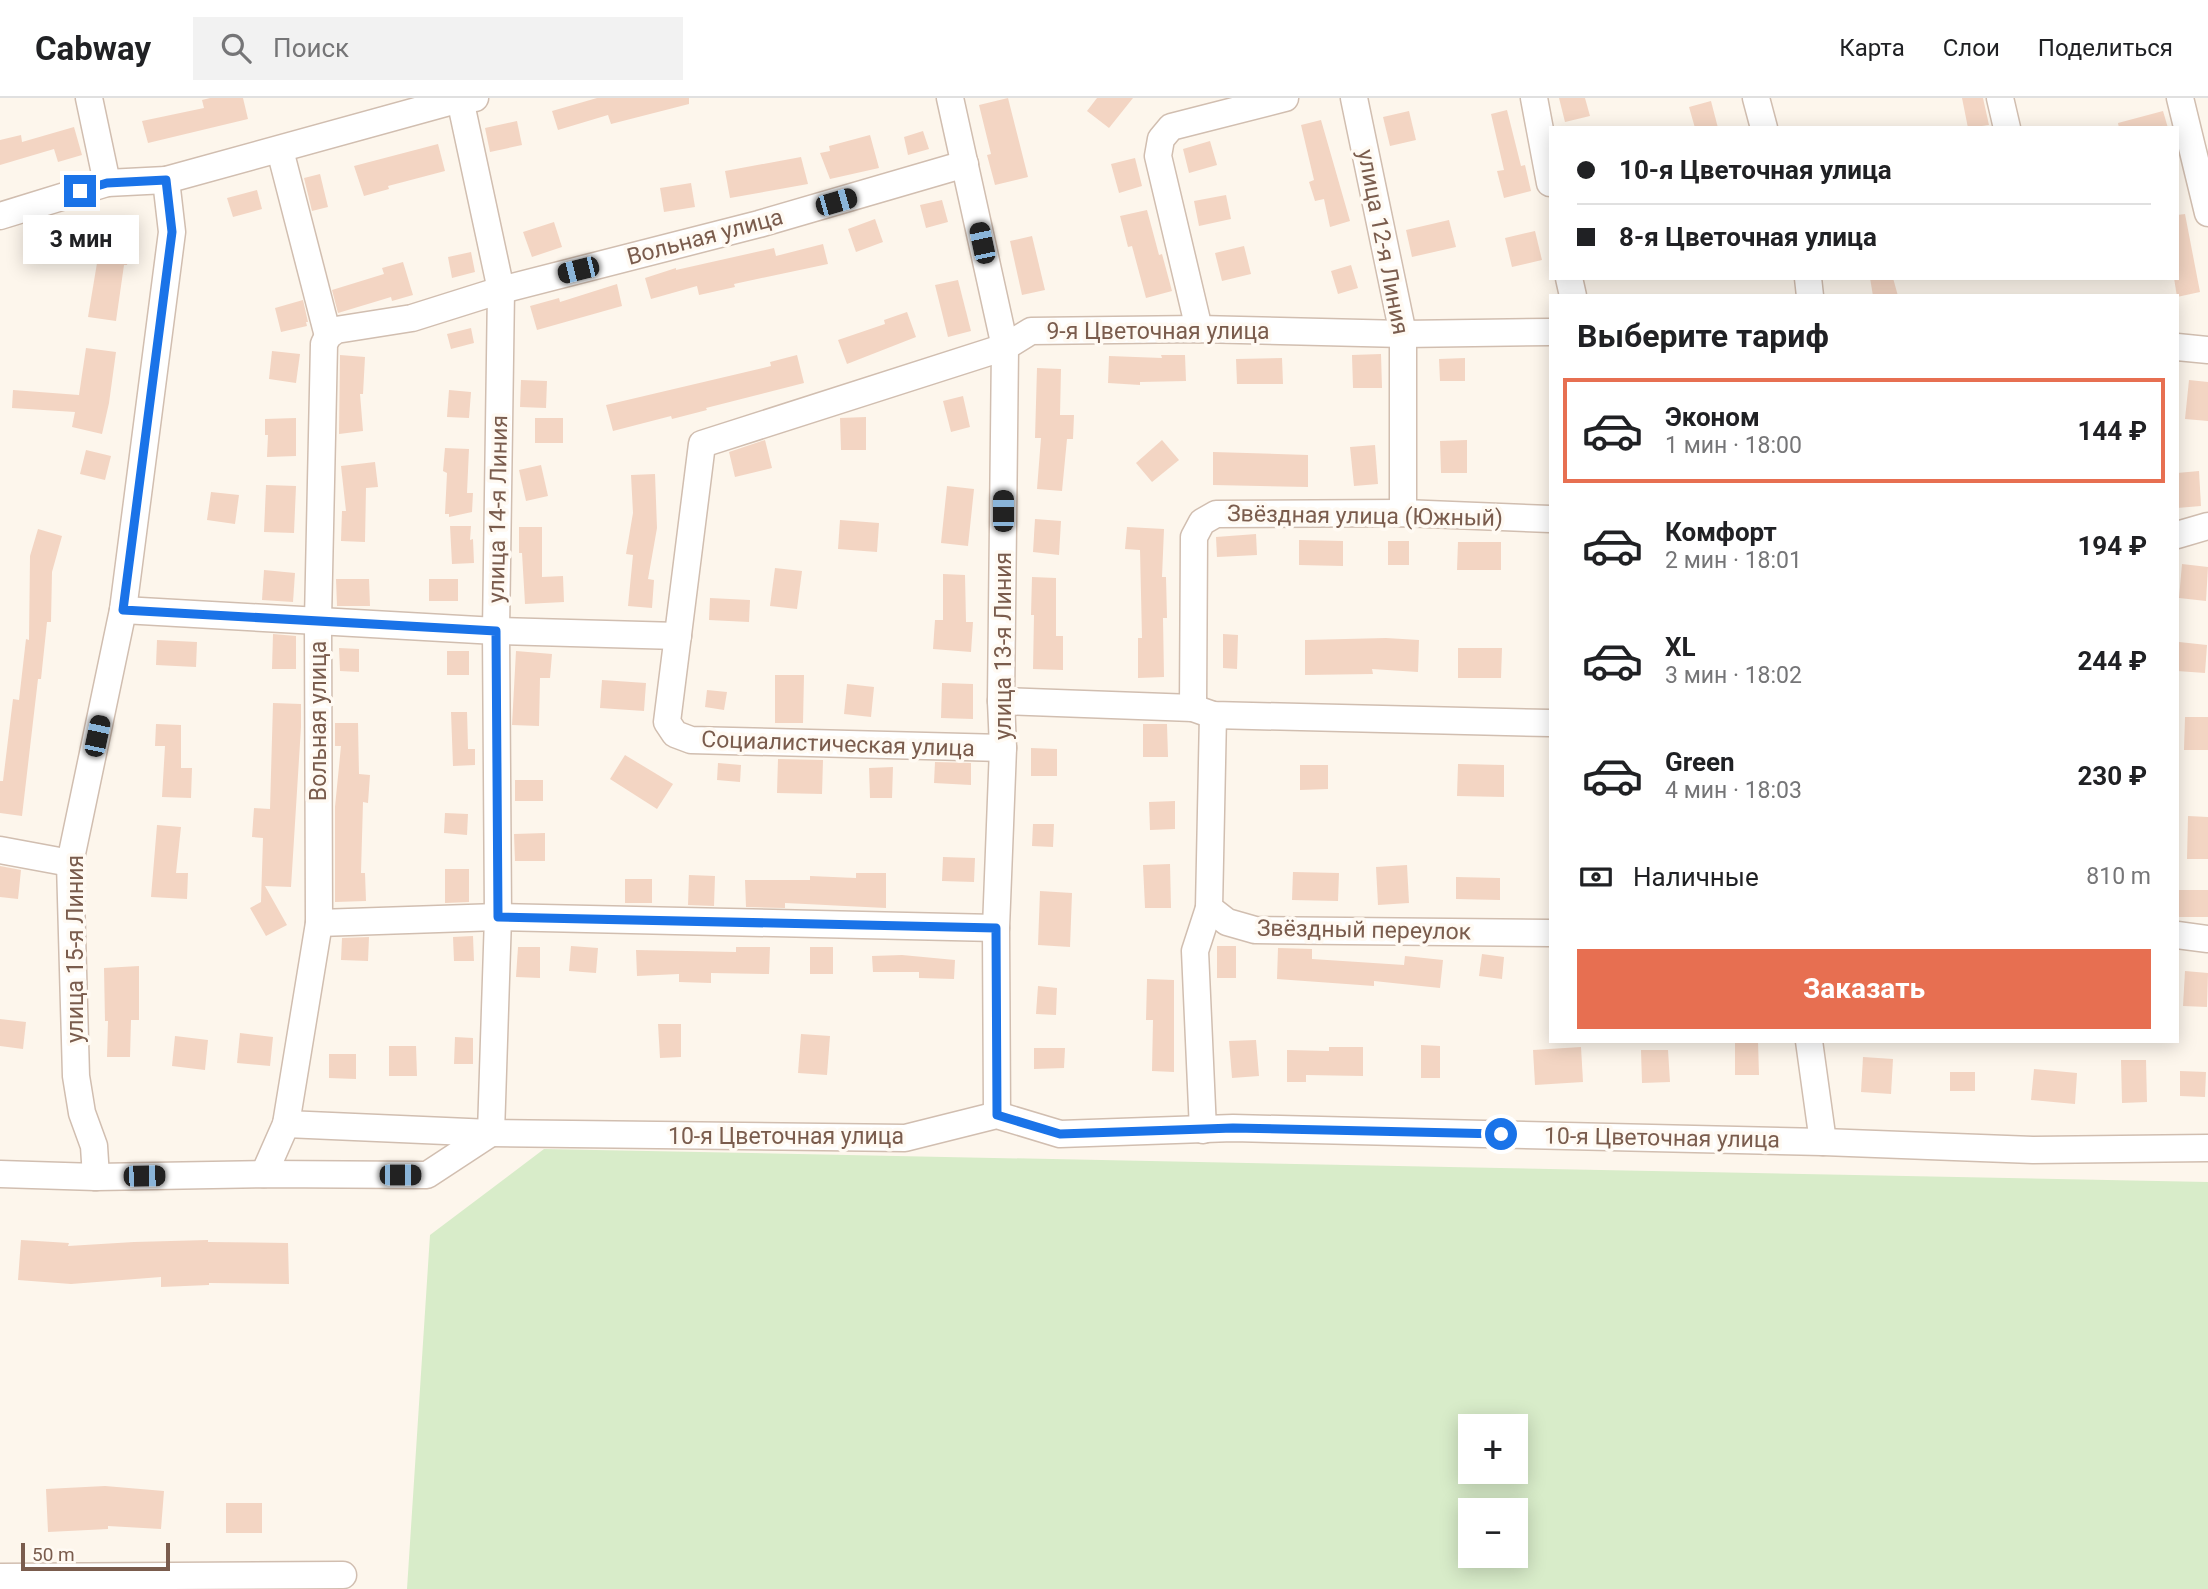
<!DOCTYPE html>
<html lang="ru">
<head>
<meta charset="utf-8">
<style>
  :root { --surface:#fff; --page:#f2f2f2; --text:#202124; --muted:#757577; --line:#e0e0e0; --accent:#e76f51 }
  body { margin:0; font-family:Roboto,sans-serif; background:var(--page); color:var(--text); height:100vh; display:flex; flex-direction:column; font-size:26px; white-space:nowrap }
  * { box-sizing:border-box; margin:0 }
  p { font-size:23px; color:var(--muted) }
  .icon { flex:none; width:38px; height:38px; fill:none; stroke:currentColor; stroke-width:2; stroke-linecap:round; stroke-linejoin:round }
  .map { position:relative; flex:1; overflow:hidden }
  .sheet { position:absolute; left:1549px; top:196px; width:630px; height:749px; display:flex; flex-direction:column; background:var(--surface); border-radius:0px; box-shadow:0 4px 18px #0003 }
  .sheet>* { flex:none }
  .guide { position:absolute; left:1549px; top:28px; width:630px; height:154px; border-radius:0px; box-shadow:0 4px 18px #0003; display:grid; align-content:center; height:154px; padding:0 28px; background:var(--surface) }
  .fabs { position:absolute; left:1458px; top:1316px; display:grid; gap:14px }
  .fabs a { display:grid; place-items:center; width:70px; height:70px; border-radius:0px; background:var(--surface); box-shadow:0 4px 18px #0003; font-size:35px }
  .scale { position:absolute; left:21px; bottom:18px; width:149px; box-sizing:border-box; padding-left:7px; border:4px solid #7a5c4d; border-top:0; font-size:19px; line-height:24px; white-space:nowrap; color:#7a5c4d; -webkit-text-stroke:5px #fffaf3; paint-order:stroke }
  .end { position:absolute; width:32px; height:32px; margin:-16px; border:9px solid #1a73e8; background:#fff; box-shadow:0 0 0 4px #fff }
  .from { border-radius:50% }
  .bubble { position:absolute; height:49px; border-radius:0px; background:var(--surface); box-shadow:0 4px 18px #0003; font-size:23px; font-weight:700; line-height:49px; text-align:center }
  .car { position:absolute; width:21px; height:42px; margin:-21px -10px; border-radius:9px; box-shadow:0 0 5px 2px #0007; background:linear-gradient(#222 24%,#8ab4d8 0 40%,#222 0 76%,#8ab4d8 0 86%,#222 0) }
  .guide b { display:flex; align-items:center; gap:24px; height:66px; font-size:26px }
  .guide b+b { border-top:2px solid var(--line) }
  .guide i { width:18px; height:18px; background:var(--text) }
  ul { padding:0; list-style:none }
  li { display:flex; align-items:center; gap:21px; height:105px; margin:0 14px 10px; padding:0 14px; border:4px solid transparent; border-radius:0px }
  li div { flex:1 }
  li b { display:block; font-size:26px }
  li em { font-style:normal; font-weight:700 }
  li.current { border-color:var(--accent) }
  li>.icon { width:63px; height:63px; stroke-width:1.5 }
  h2 { padding:0 28px; font-size:32px; line-height:84px }
  .pay { display:flex; align-items:center; gap:18px; height:77px; padding:0 28px; font-size:26px }
  .pay p { margin-inline-start:auto }
  .action { display:flex; gap:14px; margin-top:auto; padding:14px 28px }
  .action a { flex:1; height:80px; border-radius:0px; background:var(--accent); color:#fff; font-size:28px; font-weight:700; line-height:80px; text-align:center }
  header { display:flex; align-items:center; gap:42px; box-sizing:border-box; height:98px; padding:0 35px; background:var(--surface); border-bottom:2px solid var(--line) }
  header strong { font-size:33px }
  nav { display:flex; gap:38px; margin-inline-start:auto; font-size:24px }
  .search { width:490px; height:63px; background:var(--page); display:flex; align-items:center; gap:18px; box-sizing:border-box; padding:0 24px; border-radius:0px; color:var(--muted); font-size:26px }
  .map>svg:first-child { display:block }
</style>
</head>
<body>
<header>
<strong>Cabway</strong>
<div class="search"><svg class="icon" aria-label="search" viewBox="0 0 24 24"><circle cx="10" cy="10" r="6"/><path d="M15 15l6 6"/></svg>Поиск</div>
<nav><a>Карта</a><a>Слои</a><a>Поделиться</a></nav>
</header>
<div class="map">
<svg width="2208" height="1491" viewBox="0 0 2208 1491">
  <rect width="100%" height="100%" fill="#fdf6ec"/>
  <path fill="#d8ecc9" fill-rule="evenodd" d="M544,1051L2208,1084V1491H407L430,1137ZM1470,1328H1516V1374H1470ZM1470,1412H1516V1458H1470Z"/>
  <g fill="#f3d5c3">
    <polygon points="210,0 243,0 248,21 148,45 142,23 204,10 202,2"/>
    <polygon points="597,0 689,0 689,6 611,26 608,17 558,32 552,13"/>
    <polygon points="1008,0 1028,79 995,87 987,57 991,56 979,7"/>
    <polygon points="1097,0 1133,0 1109,30 1087,13"/>
    <polygon points="1559,0 1585,0 1590,18 1565,24"/>
    <polygon points="1962,0 1983,0 1989,27 1968,30"/>
    <polygon points="1711,3 1718,30 1695,30 1689,9"/>
    <polygon points="1507,12 1521,68 1525,67 1531,93 1504,100 1497,73 1504,72 1491,16"/>
    <polygon points="1409,13 1416,42 1390,48 1383,19"/>
    <polygon points="2163,13 2168,30 2119,30 2118,25"/>
    <polygon points="1321,22 1350,123 1330,129 1324,101 1315,103 1309,84 1314,82 1301,27"/>
    <polygon points="517,23 522,47 490,54 485,30"/>
    <polygon points="74,29 82,57 58,64 54,51 0,67 0,42 21,37 22,44"/>
    <polygon points="923,33 929,51 908,57 904,39"/>
    <polygon points="870,37 879,70 830,81 820,55 830,53 829,48"/>
    <polygon points="1210,43 1217,67 1189,75 1183,51"/>
    <polygon points="438,46 445,73 388,88 389,91 364,98 354,68"/>
    <polygon points="801,59 808,86 730,100 725,73"/>
    <polygon points="1135,60 1142,88 1119,95 1111,66"/>
    <polygon points="320,76 328,109 312,113 304,80"/>
    <polygon points="691,85 695,109 664,114 660,90"/>
    <polygon points="257,92 262,111 233,119 227,100"/>
    <polygon points="1226,97 1231,121 1199,128 1194,103"/>
    <polygon points="942,102 948,124 926,130 920,107"/>
    <polygon points="1147,112 1159,157 1162,156 1172,193 1146,200 1132,148 1128,149 1120,118"/>
    <polygon points="2185,116 2200,194 2177,199 2174,180 2177,180 2177,117"/>
    <polygon points="875,121 883,144 856,154 848,131"/>
    <polygon points="1449,122 1456,149 1412,159 1406,132"/>
    <polygon points="104,123 134,128 127,167 124,167 116,223 88,219"/>
    <polygon points="554,124 562,149 532,159 523,134"/>
    <polygon points="1535,133 1542,162 1512,169 1505,140"/>
    <polygon points="1032,138 1045,192 1022,197 1010,143"/>
    <polygon points="823,146 828,166 734,186 735,189 699,197 697,188 651,201 645,180 676,170 676,172 774,150 776,158"/>
    <polygon points="1244,148 1251,176 1222,183 1215,155"/>
    <polygon points="471,154 475,174 452,180 448,159"/>
    <polygon points="403,164 413,197 392,203 391,199 338,215 332,192 384,176 382,170"/>
    <polygon points="1351,167 1358,190 1338,196 1331,173"/>
    <polygon points="1870,180 1893,180 1898,198 1873,198"/>
    <polygon points="958,182 971,233 948,239 935,187"/>
    <polygon points="617,186 622,208 537,232 530,208 559,200 560,204"/>
    <polygon points="303,202 308,224 306,224 307,228 281,234 275,210"/>
    <polygon points="907,214 916,239 847,266 838,242 885,226 884,222"/>
    <polygon points="471,230 474,245 451,251 447,236"/>
    <polygon points="86,250 116,254 109,305 102,336 72,329 75,314 12,310 13,292 79,297"/>
    <polygon points="272,253 300,256 296,285 269,281"/>
    <polygon points="1381,256 1382,290 1353,290 1352,257"/>
    <polygon points="340,257 365,259 363,296 360,296 363,333 339,336"/>
    <polygon points="797,257 804,285 706,310 707,312 672,321 671,318 613,333 606,307 771,268 770,264"/>
    <polygon points="1161,257 1185,257 1186,283 1140,284 1140,287 1108,285 1109,258 1162,260"/>
    <polygon points="1282,260 1283,286 1237,286 1236,261"/>
    <polygon points="1465,260 1465,283 1440,283 1439,261"/>
    <polygon points="1037,270 1061,271 1060,317 1074,317 1073,341 1067,341 1062,393 1037,391 1041,340 1035,340"/>
    <polygon points="521,282 547,283 546,310 520,309"/>
    <polygon points="2189,282 2208,284 2208,323 2185,321"/>
    <polygon points="449,292 471,294 469,320 447,319"/>
    <polygon points="963,298 970,329 951,334 943,303"/>
    <polygon points="866,319 866,352 841,352 840,320"/>
    <polygon points="296,320 296,358 267,359 268,337 265,337 265,321"/>
    <rect x="535" y="320" width="28" height="25"/>
    <polygon points="765,342 772,370 735,379 729,354"/>
    <polygon points="1162,342 1179,362 1152,384 1136,365"/>
    <polygon points="1467,342 1467,375 1441,375 1440,343"/>
    <polygon points="1375,347 1378,386 1354,388 1350,349"/>
    <polygon points="445,350 469,351 467,395 473,395 472,414 449,419 449,416 445,416 447,375 443,373"/>
    <polygon points="86,352 111,358 105,382 80,376"/>
    <polygon points="1213,354 1308,357 1308,389 1213,387"/>
    <polygon points="375,364 378,389 366,390 365,444 341,443 342,413 346,413 341,368"/>
    <polygon points="541,367 548,398 526,403 519,372"/>
    <polygon points="2199,373 2201,408 2177,410 2177,375"/>
    <polygon points="655,376 657,430 648,481 654,482 652,510 628,508 633,457 626,456 633,415 631,377"/>
    <polygon points="266,387 296,388 294,435 264,434"/>
    <polygon points="947,388 974,391 968,448 941,445"/>
    <polygon points="211,394 239,397 235,426 207,422"/>
    <polygon points="1035,421 1061,423 1059,457 1033,454"/>
    <polygon points="840,422 879,425 877,454 838,451"/>
    <polygon points="450,428 471,428 470,442 473,441 474,465 452,466"/>
    <polygon points="519,429 542,429 542,479 563,478 564,504 525,506 522,455 519,455"/>
    <polygon points="1127,429 1164,431 1162,479 1166,479 1167,520 1163,520 1164,579 1138,580 1138,540 1142,540 1140,452 1125,451"/>
    <polygon points="38,431 62,438 52,474 51,524 47,524 41,581 38,581 22,718 0,715 0,683 3,683 13,601 19,602 26,541 29,542 30,458"/>
    <polygon points="1256,436 1257,457 1217,459 1216,439"/>
    <polygon points="1299,442 1343,443 1343,468 1299,467"/>
    <rect x="1388" y="443" width="21" height="24"/>
    <polygon points="1458,444 1501,444 1501,472 1457,472"/>
    <polygon points="2182,466 2208,469 2206,503 2179,500"/>
    <polygon points="775,470 802,473 797,511 770,508"/>
    <polygon points="264,472 295,475 293,504 262,502"/>
    <polygon points="943,476 965,477 966,524 973,524 971,554 933,551 935,522 943,522"/>
    <polygon points="1032,479 1056,480 1056,538 1063,538 1063,572 1033,571 1034,517 1031,517"/>
    <polygon points="336,481 369,481 370,508 337,508"/>
    <rect x="429" y="481" width="29" height="22"/>
    <polygon points="710,500 750,502 749,524 709,522"/>
    <polygon points="273,536 296,538 296,571 272,571"/>
    <polygon points="1223,536 1238,537 1237,571 1223,570"/>
    <polygon points="1386,540 1419,542 1418,574 1372,571 1373,576 1305,577 1305,542"/>
    <polygon points="157,542 197,544 196,569 156,567"/>
    <polygon points="2179,544 2207,547 2205,575 2177,573"/>
    <polygon points="339,550 359,551 359,574 340,573"/>
    <polygon points="1458,550 1502,550 1501,580 1458,580"/>
    <rect x="447" y="553" width="22" height="24"/>
    <polygon points="516,553 552,556 550,580 540,580 539,628 512,627"/>
    <polygon points="775,577 804,577 803,625 775,625"/>
    <polygon points="602,582 646,585 644,613 600,610"/>
    <polygon points="942,585 973,586 973,621 941,620"/>
    <polygon points="847,586 874,589 871,619 844,616"/>
    <polygon points="707,592 727,594 724,612 705,609"/>
    <polygon points="273,605 301,606 301,629 291,789 265,788 287,827 266,838 250,810 261,804 263,740 252,739 254,710 270,711"/>
    <polygon points="451,614 467,614 468,651 475,651 475,667 453,668"/>
    <polygon points="2185,619 2208,619 2208,652 2184,652"/>
    <polygon points="335,625 358,625 359,676 370,677 368,705 363,704 361,775 365,775 366,803 335,804 335,709 341,648 335,648"/>
    <polygon points="156,626 181,627 181,670 192,670 191,700 162,699 165,648 155,648"/>
    <polygon points="1143,626 1167,626 1168,659 1143,659"/>
    <polygon points="1031,650 1057,651 1057,678 1031,678"/>
    <polygon points="625,657 673,686 657,711 610,681"/>
    <polygon points="778,661 823,662 822,696 777,695"/>
    <polygon points="935,664 971,665 971,687 934,685"/>
    <polygon points="718,665 741,667 740,684 717,682"/>
    <polygon points="1458,666 1504,667 1504,699 1457,698"/>
    <polygon points="1300,667 1328,667 1328,691 1300,692"/>
    <polygon points="893,669 892,700 870,700 869,670"/>
    <rect x="515" y="682" width="28" height="21"/>
    <polygon points="1175,703 1175,731 1150,732 1149,704"/>
    <polygon points="445,715 468,716 467,737 444,735"/>
    <polygon points="2188,718 2208,719 2208,761 2187,761"/>
    <polygon points="1033,726 1054,726 1053,749 1032,748"/>
    <polygon points="157,727 181,729 176,775 188,775 187,801 151,799"/>
    <polygon points="545,735 545,763 515,763 514,736"/>
    <polygon points="943,759 975,760 974,784 942,783"/>
    <polygon points="1170,766 1171,810 1145,810 1143,767"/>
    <polygon points="1407,767 1409,805 1378,807 1376,769"/>
    <polygon points="0,768 21,772 18,801 0,799"/>
    <polygon points="445,771 469,771 469,804 445,805"/>
    <polygon points="1293,774 1339,775 1338,803 1292,802"/>
    <polygon points="856,775 886,775 886,810 785,805 785,810 746,809 745,782 810,782 810,778 856,780"/>
    <polygon points="689,777 715,778 714,808 688,807"/>
    <polygon points="1456,779 1500,780 1500,802 1456,801"/>
    <rect x="625" y="781" width="27" height="24"/>
    <rect x="2177" y="792" width="31" height="27"/>
    <polygon points="1040,793 1072,795 1070,849 1038,847"/>
    <polygon points="473,838 474,863 454,863 453,839"/>
    <polygon points="369,839 368,863 341,862 342,840"/>
    <polygon points="571,848 598,850 596,875 569,873"/>
    <rect x="1217" y="848" width="19" height="32"/>
    <polygon points="518,849 540,849 540,880 516,879"/>
    <polygon points="736,849 770,849 769,876 711,875 711,885 679,884 679,876 637,878 636,852 736,854"/>
    <rect x="810" y="849" width="23" height="27"/>
    <polygon points="1278,850 1312,851 1312,861 1404,867 1405,858 1443,862 1440,890 1374,883 1374,888 1277,881"/>
    <polygon points="1482,856 1504,859 1502,881 1479,878"/>
    <polygon points="902,857 955,862 954,881 919,880 919,874 873,874 872,858"/>
    <polygon points="139,868 139,922 131,922 130,959 107,959 108,923 105,923 104,870"/>
    <polygon points="2185,873 2208,875 2207,909 2183,908"/>
    <polygon points="1147,881 1174,882 1174,974 1152,973 1153,922 1146,922"/>
    <polygon points="1038,888 1057,890 1056,917 1036,916"/>
    <polygon points="0,921 26,924 23,951 0,948"/>
    <polygon points="658,926 681,926 681,959 660,960"/>
    <polygon points="240,935 273,939 270,968 237,965"/>
    <polygon points="801,936 830,938 827,977 798,975"/>
    <polygon points="175,938 208,942 205,972 172,968"/>
    <polygon points="455,939 473,940 473,966 454,966"/>
    <polygon points="1256,942 1259,978 1232,980 1229,943"/>
    <polygon points="1735,943 1758,943 1759,977 1735,977"/>
    <polygon points="1421,947 1440,948 1440,980 1421,980"/>
    <polygon points="389,948 416,948 417,978 389,978"/>
    <polygon points="1329,949 1363,949 1363,978 1306,977 1306,984 1287,984 1287,952 1329,953"/>
    <polygon points="1581,949 1583,984 1535,987 1533,952"/>
    <polygon points="1034,950 1065,950 1064,970 1034,971"/>
    <polygon points="1641,952 1668,952 1670,984 1642,985"/>
    <polygon points="329,956 356,956 356,981 329,980"/>
    <polygon points="1863,959 1893,961 1891,996 1861,994"/>
    <polygon points="2121,962 2146,962 2147,1004 2122,1005"/>
    <polygon points="2034,971 2077,975 2075,1006 2031,1002"/>
    <polygon points="2180,973 2206,974 2205,999 2180,998"/>
    <rect x="1950" y="974" width="25" height="19"/>
    <polygon points="21,1142 69,1145 68,1148 134,1144 208,1142 208,1144 288,1145 289,1186 209,1185 209,1187 161,1189 161,1179 71,1186 18,1182"/>
    <polygon points="105,1388 164,1393 161,1431 108,1428 108,1431 48,1434 46,1391"/>
    <rect x="226" y="1405" width="36" height="30"/>
  </g>
  <g fill="none" stroke-linecap="round" stroke-linejoin="round">
    <defs>
      <g id="minor">
        <polyline points="89,0 107,85"/>
        <polyline points="950,0 1005,249 1001,603 1003,650 996,830 997,1017"/>
        <polyline points="1354,0 1403,236 1403,415"/>
        <polyline points="1534,0 1550,85"/>
        <polyline points="1756,0 1764,30"/>
        <polyline points="2000,0 2007,30"/>
        <polyline points="2180,0 2208,115"/>
        <polyline points="460,1 501,192 496,533 498,819 491,1035"/>
        <polyline points="280,52 328,238"/>
        <polyline points="965,66 759,126 501,192 412,220 336,232 328,238 324,246 318,522 319,825 498,819 996,830"/>
        <polyline points="0,118 107,85 166,82 460,1 475,0"/>
        <polyline points="1569,180 1573,198"/>
        <polyline points="1808,180 1810,198"/>
        <polyline points="1199,231 1158,58 1161,41 1171,29 1285,0"/>
        <polyline points="2177,249 2208,252"/>
        <polyline points="2177,437 2208,428"/>
        <polyline points="123,512 496,533 678,538"/>
        <polyline points="1001,603 1193,610 1213,617 1550,625"/>
        <polyline points="1193,610 1194,439 1202,424 1216,416 1403,415 1550,421"/>
        <polyline points="1213,617 1209,810 1227,824 1255,832 1550,835"/>
        <polyline points="1003,650 691,642 675,636 667,624 702,346 1005,249 1031,233 1199,231 1403,236 1550,234"/>
        <polyline points="0,752 70,765"/>
        <polyline points="2177,837 2208,841"/>
        <polyline points="1809,943 1823,1044"/>
        <polyline points="286,1026 491,1035 905,1040 997,1017 1060,1036 1233,1030 1823,1044 2033,1052 2208,1050"/>
        <polyline points="1203,1032 1195,853 1209,810"/>
        <polyline points="0,1076 96,1079 264,1076 427,1077 491,1035"/>
        <polyline points="264,1076 286,1026 319,825"/>
        <polyline points="96,1079 94,1048 82,1015 76,978 70,765 123,512 172,134 166,82"/>
        <polyline points="0,1479 343,1477"/>
      </g>
    </defs>
    <use href="#minor" stroke="#d1beb0" stroke-width="29"/>
    <use href="#minor" stroke="#fff" stroke-width="26"/>
  </g>
  <g fill="none" stroke-linecap="round" stroke-linejoin="round">
    <polyline stroke="#1a73e8" stroke-width="9" points="80,93 107,85 166,82 172,134 123,512 496,533 498,819 996,830 997,1017 1060,1036 1233,1030 1501,1036"/>
  </g>
  <g text-anchor="middle" dominant-baseline="central" stroke-width="7" stroke-linejoin="round" paint-order="stroke">
    <g font-size="23" fill="#7a5c4d" stroke="#fffaf3">
      <text transform="translate(705 139) rotate(-15)">Вольная улица</text>
      <text transform="translate(1383 144) rotate(79)">улица 12-я Линия</text>
      <text x="1158" y="233">9-я Цветочная улица</text>
      <text transform="translate(498 411) rotate(-89)">улица 14-я Линия</text>
      <text transform="translate(1365 418) rotate(1)">Звёздная улица (Южный)</text>
      <text transform="translate(1003 548) rotate(-90)">улица 13-я Линия</text>
      <text transform="translate(318 623) rotate(-90)">Вольная улица</text>
      <text transform="translate(838 646) rotate(2)">Социалистическая улица</text>
      <text transform="translate(1364 832) rotate(1)">Звёздный переулок</text>
      <text transform="translate(75 851) rotate(-90)">улица 15-я Линия</text>
      <text x="786" y="1038">10-я Цветочная улица</text>
      <text transform="translate(1662 1040) rotate(1)">10-я Цветочная улица</text>
    </g>
  </g>
</svg>
<div class="fabs">
<a>+</a>
<a>−</a>
</div>
<div class="scale">50 m</div>
<i class="end from" style="left:1501px;top:1036px"></i>
<i class="end" style="left:80px;top:93px"></i>
<div class="bubble" style="left:23px;top:117px;width:116px">3 мин</div>
<i class="car" style="left:836px;top:104px;rotate:74deg"></i>
<i class="car" style="left:982px;top:145px;rotate:348deg"></i>
<i class="car" style="left:578px;top:172px;rotate:256deg"></i>
<i class="car" style="left:1003px;top:413px;rotate:0deg"></i>
<i class="car" style="left:97px;top:638px;rotate:12deg"></i>
<i class="car" style="left:400px;top:1077px;rotate:90deg"></i>
<i class="car" style="left:144px;top:1078px;rotate:89deg"></i>
<div class="guide">
<b><i class="from"></i>10-я Цветочная улица</b>
<b><i></i>8-я Цветочная улица</b>
</div>
<section class="sheet">
<h2>Выберите тариф</h2>
<ul>
<li class="current"><svg class="icon" aria-label="car" viewBox="0 0 24 24"><path d="M5 17H2v-5l4-1 3-4h7l3 4 3 1v5h-3M9 17h6M6 11h13"/><circle cx="7" cy="17" r="2"/><circle cx="17" cy="17" r="2"/></svg><div><b>Эконом</b><p>1 мин · 18:00</p></div><em>144 ₽</em></li>
<li><svg class="icon" aria-label="car" viewBox="0 0 24 24"><path d="M5 17H2v-5l4-1 3-4h7l3 4 3 1v5h-3M9 17h6M6 11h13"/><circle cx="7" cy="17" r="2"/><circle cx="17" cy="17" r="2"/></svg><div><b>Комфорт</b><p>2 мин · 18:01</p></div><em>194 ₽</em></li>
<li><svg class="icon" aria-label="car" viewBox="0 0 24 24"><path d="M5 17H2v-5l4-1 3-4h7l3 4 3 1v5h-3M9 17h6M6 11h13"/><circle cx="7" cy="17" r="2"/><circle cx="17" cy="17" r="2"/></svg><div><b>XL</b><p>3 мин · 18:02</p></div><em>244 ₽</em></li>
<li><svg class="icon" aria-label="car" viewBox="0 0 24 24"><path d="M5 17H2v-5l4-1 3-4h7l3 4 3 1v5h-3M9 17h6M6 11h13"/><circle cx="7" cy="17" r="2"/><circle cx="17" cy="17" r="2"/></svg><div><b>Green</b><p>4 мин · 18:03</p></div><em>230 ₽</em></li>
</ul>
<div class="pay"><svg class="icon" aria-label="cash" viewBox="0 0 24 24"><path d="M3 7h18v10H3z"/><circle cx="12" cy="12" r="2"/></svg>Наличные<p>810 m</p></div>
<div class="action"><a>Заказать</a></div>
</section>
</div>
</body>
</html>
